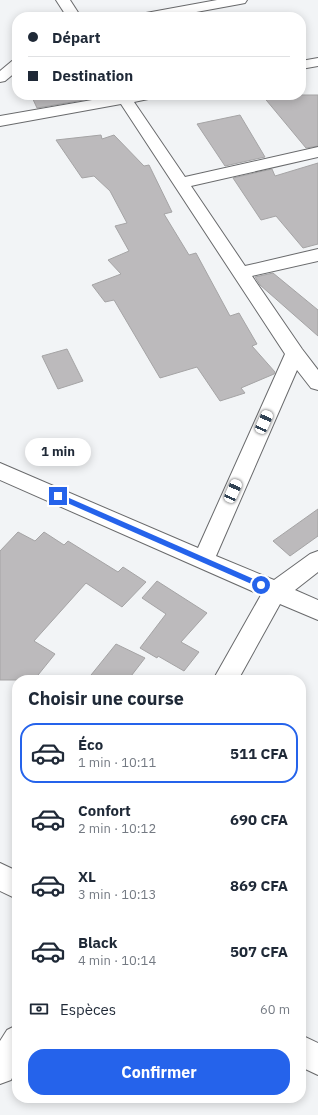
<!DOCTYPE html>
<html lang="fr">
<head>
<meta charset="utf-8">
<style>
  :root { --surface:#fff; --page:#f2f2f3; --text:#1f2937; --muted:#747a83; --line:#e0e1e3; --accent:#2563eb }
  body { margin:0; font-family:"IBM Plex Sans",sans-serif; background:var(--page); color:var(--text); height:100vh; display:flex; flex-direction:column; font-size:15px; white-space:nowrap }
  * { box-sizing:border-box; margin:0 }
  p { font-size:13px; color:var(--muted) }
  .icon { flex:none; width:22px; height:22px; fill:none; stroke:currentColor; stroke-width:2; stroke-linecap:round; stroke-linejoin:round }
  .map { position:relative; flex:1; overflow:hidden }
  .drawer { position:absolute; left:12px; top:675px; width:294px; height:428px; display:flex; flex-direction:column; background:var(--surface); border-radius:16px; box-shadow:0 2px 10px #0003 }
  .drawer>* { flex:none }
  .banner { position:absolute; left:12px; top:12px; width:294px; height:88px; border-radius:16px; box-shadow:0 2px 10px #0003; display:grid; align-content:center; height:88px; padding:0 16px; background:var(--surface) }
  .end { position:absolute; width:18px; height:18px; margin:-9px; border:5px solid #2563eb; background:#fff; box-shadow:0 0 0 2px #fff }
  .from { border-radius:50% }
  .bubble { position:absolute; height:28px; border-radius:14px; background:var(--surface); box-shadow:0 2px 10px #0003; font-size:13px; font-weight:700; line-height:28px; text-align:center }
  .car { position:absolute; width:12px; height:24px; margin:-12px -6px; border-radius:5px; box-shadow:0 0 3px 1px #0007; background:linear-gradient(#fff 24%,#345 0 40%,#fff 0 76%,#345 0 86%,#fff 0) }
  .banner b { display:flex; align-items:center; gap:14px; height:38px; font-size:15px }
  .banner b+b { border-top:1px solid var(--line) }
  .banner i { width:10px; height:10px; background:var(--text) }
  ul { padding:0; list-style:none }
  li { display:flex; align-items:center; gap:12px; height:60px; margin:0 8px 6px; padding:0 8px; border:2px solid transparent; border-radius:16px }
  li div { flex:1 }
  li b { display:block; font-size:15px }
  li em { font-style:normal; font-weight:700 }
  li.on { border-color:var(--accent) }
  li>.icon { width:36px; height:36px; stroke-width:1.5 }
  h2 { padding:0 16px; font-size:18px; line-height:48px }
  .pay { display:flex; align-items:center; gap:10px; height:44px; padding:0 16px; font-size:15px }
  .pay p { margin-inline-start:auto }
  .button { display:flex; gap:8px; margin-top:auto; padding:8px 16px }
  .button a { flex:1; height:46px; border-radius:16px; background:var(--accent); color:#fff; font-size:16px; font-weight:700; line-height:46px; text-align:center }
  .map>svg:first-child { display:block }
</style>
</head>
<body>
<div class="map">
<svg width="318" height="1115" viewBox="0 0 318 1115">
  <rect width="100%" height="100%" fill="#f2f4f6"/>
  <g fill="#bcbabc" stroke="#a5a4a5">
    <polygon points="31,95 100,95 101,97 37,108"/>
    <polygon points="262,95 318,95 318,146 306,148"/>
    <polygon points="240,115 265,157 225,166 197,124"/>
    <polygon points="101,135 102,139 114,135 144,166 149,165 172,212 164,214 189,255 196,253 230,316 239,313 257,344 252,346 275,372 274,374 241,388 245,393 220,401 197,367 160,378 114,300 105,302 92,285 121,274 108,260 129,251 115,226 127,223 110,191 94,176 82,178 56,140"/>
    <polygon points="318,163 318,244 303,248 276,216 261,220 233,178 272,169 275,176"/>
    <polygon points="273,273 318,310 318,336 260,285 255,277"/>
    <polygon points="67,349 83,381 58,389 42,356"/>
    <polygon points="318,509 318,536 290,556 273,541"/>
    <polygon points="18,532 35,541 44,532 64,545 68,541 118,572 123,567 146,582 122,607 86,583 34,641 55,654 34,680 0,680 0,551"/>
    <polygon points="157,581 207,613 181,642 199,652 184,671 158,656 157,658 140,648 166,614 142,598"/>
    <polygon points="116,644 145,658 128,680 87,680"/>
  </g>
  <g fill="none" stroke-linecap="round" stroke-linejoin="round">
    <defs>
      <g id="street">
        <polygon points="56,0 70,0 81,17 67,17"/>
        <polygon points="217,0 247,0 245,3 240,4 169,17 139,17 141,14 146,13"/>
        <polygon points="318,58 318,66 301,69 301,61"/>
        <polygon points="17,60 17,71 5,81 0,82 0,71 12,61"/>
        <polygon points="114,95 156,95 153,98 134,102 185,177 318,147 318,157 191,186 245,266 318,249 318,261 252,276 302,349 318,370 318,390 311,388 297,370 216,556 274,580 310,554 318,551 318,572 295,590 318,600 318,620 280,604 238,680 213,680 261,595 0,480 0,463 198,548 285,354 121,104 0,126 0,116 115,96"/>
        <polygon points="0,863 17,871 17,899 0,891"/>
        <polygon points="17,1025 17,1068 11,1080 0,1084 0,1041 7,1030"/>
        <polygon points="301,1035 318,1043 318,1075 301,1067"/>
      </g>
    </defs>
    <use href="#street" stroke="#696a6c" stroke-width="2"/>
    <use href="#street" fill="#fff" fill-rule="evenodd"/>
  </g>
  <polygon fill="#2563eb" points="56,494 60,494 263,583 264,585 263,587 258,587 56,498"/>
</svg>
<i class="end from" style="left:261px;top:585px"></i>
<i class="end" style="left:58px;top:496px"></i>
<div class="bubble" style="left:25px;top:438px;width:66px">1 min</div>
<i class="car" style="left:264px;top:422px;rotate:24deg"></i>
<i class="car" style="left:233px;top:491px;rotate:24deg"></i>
<div class="banner">
<b><i class="from"></i>Départ</b>
<b><i></i>Destination</b>
</div>
<section class="drawer">
<h2>Choisir une course</h2>
<ul>
<li class="on"><svg class="icon" aria-label="car" viewBox="0 0 24 24"><path d="M5 17H2v-5l4-1 3-4h7l3 4 3 1v5h-3M9 17h6M6 11h13"/><circle cx="7" cy="17" r="2"/><circle cx="17" cy="17" r="2"/></svg><div><b>Éco</b><p>1 min · 10:11</p></div><em>511 CFA</em></li>
<li><svg class="icon" aria-label="car" viewBox="0 0 24 24"><path d="M5 17H2v-5l4-1 3-4h7l3 4 3 1v5h-3M9 17h6M6 11h13"/><circle cx="7" cy="17" r="2"/><circle cx="17" cy="17" r="2"/></svg><div><b>Confort</b><p>2 min · 10:12</p></div><em>690 CFA</em></li>
<li><svg class="icon" aria-label="car" viewBox="0 0 24 24"><path d="M5 17H2v-5l4-1 3-4h7l3 4 3 1v5h-3M9 17h6M6 11h13"/><circle cx="7" cy="17" r="2"/><circle cx="17" cy="17" r="2"/></svg><div><b>XL</b><p>3 min · 10:13</p></div><em>869 CFA</em></li>
<li><svg class="icon" aria-label="car" viewBox="0 0 24 24"><path d="M5 17H2v-5l4-1 3-4h7l3 4 3 1v5h-3M9 17h6M6 11h13"/><circle cx="7" cy="17" r="2"/><circle cx="17" cy="17" r="2"/></svg><div><b>Black</b><p>4 min · 10:14</p></div><em>507 CFA</em></li>
</ul>
<div class="pay"><svg class="icon" aria-label="cash" viewBox="0 0 24 24"><path d="M3 7h18v10H3z"/><circle cx="12" cy="12" r="2"/></svg>Espèces<p>60 m</p></div>
<div class="button"><a>Confirmer</a></div>
</section>
</div>
</body>
</html>
